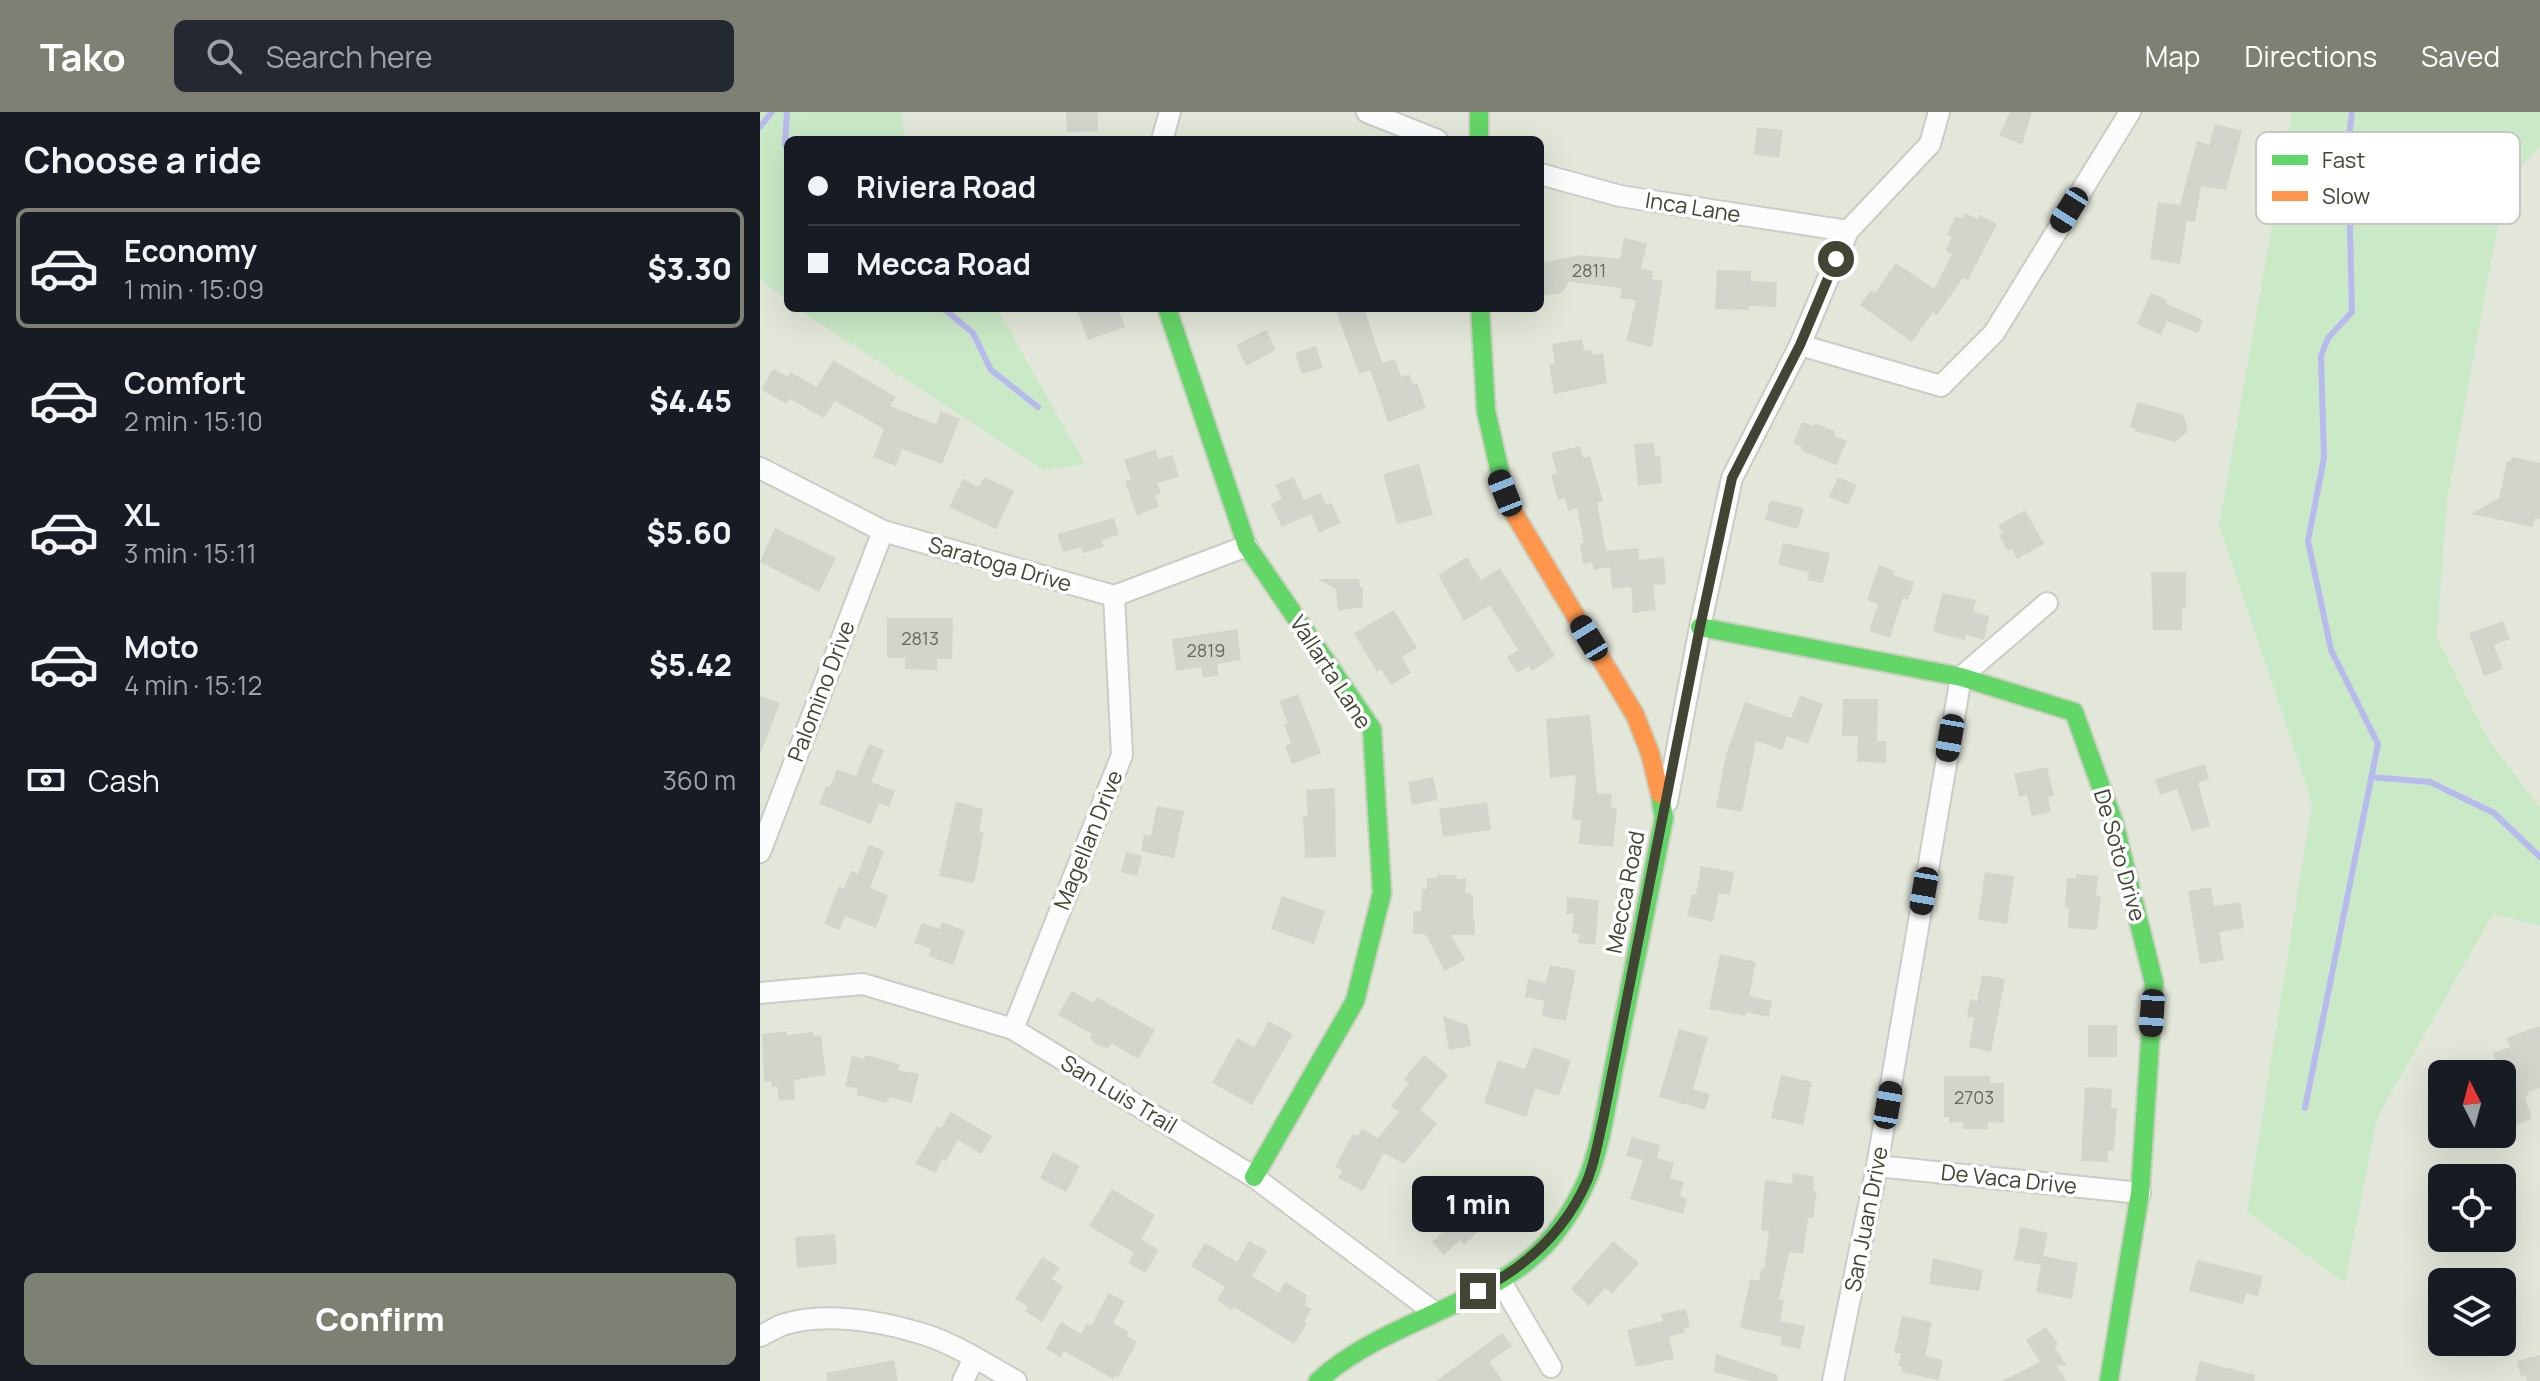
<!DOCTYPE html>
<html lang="en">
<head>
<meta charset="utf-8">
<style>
  :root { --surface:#171b24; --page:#242831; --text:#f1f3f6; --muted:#9ea1a6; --line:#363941; --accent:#7e8073 }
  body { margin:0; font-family:Manrope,sans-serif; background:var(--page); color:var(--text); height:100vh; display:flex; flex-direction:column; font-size:30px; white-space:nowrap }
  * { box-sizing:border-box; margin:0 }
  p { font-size:26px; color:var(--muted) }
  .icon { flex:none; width:44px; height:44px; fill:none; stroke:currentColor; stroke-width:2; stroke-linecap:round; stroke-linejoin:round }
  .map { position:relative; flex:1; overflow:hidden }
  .drawer { display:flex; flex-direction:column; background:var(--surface); width:760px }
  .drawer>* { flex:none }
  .hud { position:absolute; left:24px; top:24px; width:760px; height:176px; border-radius:12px; box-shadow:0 8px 32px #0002; display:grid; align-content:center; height:176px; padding:0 24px; background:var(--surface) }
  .needle { width:52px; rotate:354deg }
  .fabs { position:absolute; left:1668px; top:948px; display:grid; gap:16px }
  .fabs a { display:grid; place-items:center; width:88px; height:88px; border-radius:12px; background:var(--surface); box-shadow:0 8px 32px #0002; font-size:40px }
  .end { position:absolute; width:36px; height:36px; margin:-18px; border:10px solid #424434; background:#fff; box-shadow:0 0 0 4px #fff }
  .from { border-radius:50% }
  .bubble { position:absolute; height:56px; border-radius:12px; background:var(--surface); box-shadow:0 8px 32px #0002; font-size:26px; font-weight:800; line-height:56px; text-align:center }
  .car { position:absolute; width:24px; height:48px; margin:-24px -12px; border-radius:10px; box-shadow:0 0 6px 2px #0007; background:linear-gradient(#222 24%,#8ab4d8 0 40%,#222 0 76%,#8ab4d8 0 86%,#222 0) }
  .hud b { display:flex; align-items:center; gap:28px; height:76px; font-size:30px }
  .hud b+b { border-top:2px solid var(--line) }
  .hud i { width:20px; height:20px; background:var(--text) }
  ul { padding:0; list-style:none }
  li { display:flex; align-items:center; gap:24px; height:120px; margin:0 16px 12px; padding:0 8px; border:4px solid transparent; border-radius:12px }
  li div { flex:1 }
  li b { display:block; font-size:30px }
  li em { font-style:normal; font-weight:800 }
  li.selected { border-color:var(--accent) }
  li>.icon { width:72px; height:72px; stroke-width:1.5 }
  h2 { padding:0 24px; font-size:36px; line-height:96px }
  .pay { display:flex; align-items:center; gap:20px; height:88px; padding:0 24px; font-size:30px }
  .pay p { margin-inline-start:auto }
  .primary-button { display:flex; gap:16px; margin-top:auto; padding:16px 24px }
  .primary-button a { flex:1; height:92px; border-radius:12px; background:var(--accent); color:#fff; font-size:32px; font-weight:800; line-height:92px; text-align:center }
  header { display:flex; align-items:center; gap:48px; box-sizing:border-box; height:112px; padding:0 40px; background:var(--accent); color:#fff }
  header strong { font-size:38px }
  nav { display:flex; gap:44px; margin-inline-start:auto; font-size:28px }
  .search { width:560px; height:72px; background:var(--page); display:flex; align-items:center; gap:20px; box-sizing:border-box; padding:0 28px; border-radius:12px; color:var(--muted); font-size:30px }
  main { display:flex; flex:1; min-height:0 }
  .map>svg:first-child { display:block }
</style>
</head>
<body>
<header>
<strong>Tako</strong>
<div class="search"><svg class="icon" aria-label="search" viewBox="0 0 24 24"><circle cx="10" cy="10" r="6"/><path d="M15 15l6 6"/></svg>Search here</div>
<nav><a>Map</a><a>Directions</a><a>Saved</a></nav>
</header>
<main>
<section class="drawer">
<h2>Choose a ride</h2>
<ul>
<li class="selected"><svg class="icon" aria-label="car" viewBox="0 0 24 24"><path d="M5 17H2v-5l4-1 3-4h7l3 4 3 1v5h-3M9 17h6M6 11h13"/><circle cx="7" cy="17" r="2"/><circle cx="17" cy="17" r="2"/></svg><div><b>Economy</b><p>1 min · 15:09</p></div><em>$3.30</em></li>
<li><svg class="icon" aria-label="car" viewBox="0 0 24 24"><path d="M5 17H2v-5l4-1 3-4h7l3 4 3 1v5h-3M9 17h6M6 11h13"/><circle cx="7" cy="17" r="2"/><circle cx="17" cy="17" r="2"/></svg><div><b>Comfort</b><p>2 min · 15:10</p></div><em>$4.45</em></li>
<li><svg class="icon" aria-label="car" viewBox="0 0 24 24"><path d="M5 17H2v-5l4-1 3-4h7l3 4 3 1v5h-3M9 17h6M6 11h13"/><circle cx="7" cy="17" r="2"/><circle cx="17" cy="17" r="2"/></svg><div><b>XL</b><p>3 min · 15:11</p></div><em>$5.60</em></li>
<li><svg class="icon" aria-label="car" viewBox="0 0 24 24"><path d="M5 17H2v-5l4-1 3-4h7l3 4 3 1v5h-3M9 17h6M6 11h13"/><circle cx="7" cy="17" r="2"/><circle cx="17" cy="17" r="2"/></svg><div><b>Moto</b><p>4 min · 15:12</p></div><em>$5.42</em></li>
</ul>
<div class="pay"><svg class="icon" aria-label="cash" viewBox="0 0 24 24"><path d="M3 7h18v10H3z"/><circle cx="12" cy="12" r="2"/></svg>Cash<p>360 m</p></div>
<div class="primary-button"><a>Confirm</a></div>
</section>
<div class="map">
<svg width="1780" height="1269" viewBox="0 0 1780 1269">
  <rect width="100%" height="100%" fill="#edeee8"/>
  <g fill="#e3e7d9" fill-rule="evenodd">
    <path d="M142,0H1532L1459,413L1552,690L1487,1100L1585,1170L1617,1006L1733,802L1780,814V1269H0V167L28,190V196H36L284,358L324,351L237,196H780V28H145ZM1682,962H1742V1022H1682ZM1682,1066H1742V1126H1682ZM1682,1170H1742V1230H1682Z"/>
    <polygon points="1779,34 1780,34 1780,696 1728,627 1677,525 1687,390 1746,71"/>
  </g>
  <g fill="#caeac7">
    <polygon points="0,0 142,0 145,28 28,28 28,190 0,167"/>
    <polygon points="1532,0 1780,0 1780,34 1746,71 1687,390 1677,525 1728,627 1780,696 1780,814 1733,802 1617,1006 1585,1171 1487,1100 1552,690 1459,413"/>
    <polygon points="36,196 237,196 325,352 284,358"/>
  </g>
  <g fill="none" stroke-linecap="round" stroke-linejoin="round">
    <g stroke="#b7baed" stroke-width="6">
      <polyline points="27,0 25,33 28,38"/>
      <polyline points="0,15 12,0"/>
      <polyline points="183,196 213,221 231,258 278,295"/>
      <polyline points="1611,665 1670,670 1734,701 1780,745"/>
      <polyline points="1545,996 1618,632 1571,538 1548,429 1564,346 1561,244 1568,226 1592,200 1588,33 1592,0"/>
    </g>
  </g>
  <g fill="#d3d5cd">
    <polygon points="306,0 338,0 338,19 307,20"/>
    <polygon points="1250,0 1272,0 1262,33 1239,23"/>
    <polygon points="1455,12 1482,19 1466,78 1441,74 1435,110 1427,109 1420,152 1390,147 1398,90 1420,93 1437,29 1449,33"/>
    <polygon points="997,15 1023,18 1019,46 994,42"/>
    <polygon points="1205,101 1218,107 1220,103 1237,112 1208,168 1203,166 1177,203 1173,200 1152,230 1100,193 1111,178 1115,181 1136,151 1174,177 1192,142 1185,138 1192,125 1187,122 1196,104 1202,107"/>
    <polygon points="864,126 887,131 881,157 893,159 892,167 903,169 892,235 866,229 876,188 860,186 862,176 809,170 802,181 780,184 780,151 820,143 860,147"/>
    <polygon points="957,158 991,159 991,169 1017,170 1016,195 989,194 989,198 955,197"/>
    <polygon points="1391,181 1407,188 1405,191 1443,208 1438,221 1407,209 1401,223 1377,212"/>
    <polygon points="316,196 358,196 365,215 328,228"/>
    <polygon points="575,196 604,196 622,251 635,247 641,265 649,262 653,272 657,271 666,296 628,310 610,258 599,262"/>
    <polygon points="506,218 516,238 486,254 476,233"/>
    <polygon points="822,227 824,239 831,237 832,243 843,241 847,271 794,282 789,253 795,252 792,232"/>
    <polygon points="556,234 563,256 542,262 535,241"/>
    <polygon points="73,248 136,285 130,294 176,312 181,299 200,307 182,352 142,337 136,354 113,345 124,317 75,289 64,306 30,287 27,292 1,278 13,257 28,265 30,260 57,275"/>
    <polygon points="1377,290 1423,302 1428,319 1415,330 1375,319 1376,317 1370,315"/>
    <polygon points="1042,310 1053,314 1055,311 1076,320 1074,324 1087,329 1076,353 1041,338 1042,335 1033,331"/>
    <polygon points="894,331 895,345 900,344 902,371 878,374 874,332"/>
    <polygon points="820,334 823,346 830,344 843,389 837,391 846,439 878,436 879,448 904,445 906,472 893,473 896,498 873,501 871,475 852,477 850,455 834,458 832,450 823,452 820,432 824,431 817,396 808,399 805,386 798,388 791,363 797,361 791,341"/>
    <polygon points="396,337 398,347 412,343 419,365 397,371 401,381 395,384 399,394 377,404 365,369 371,367 364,348"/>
    <polygon points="1752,345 1780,351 1780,407 1775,406 1772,415 1711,402 1739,386 1747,349 1750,350"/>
    <polygon points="659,352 673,403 637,412 623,362"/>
    <polygon points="224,365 254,379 236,417 189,395 203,367 219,375"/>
    <polygon points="533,365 544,388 561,381 566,393 571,391 581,411 559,421 551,402 522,415 511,392 522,387 515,373"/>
    <polygon points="1078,365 1097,373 1088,393 1069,385"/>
    <polygon points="1010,388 1044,396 1038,417 1005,408"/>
    <polygon points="1265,398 1284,432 1257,447 1252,437 1248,439 1239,423 1243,421 1238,413"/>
    <polygon points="354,406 359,423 342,428 344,435 323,441 322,435 303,440 297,422"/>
    <polygon points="15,416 76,446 59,480 0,450"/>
    <polygon points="1023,431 1070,441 1063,471 1047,468 1049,460 1018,453"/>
    <polygon points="707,445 721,468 740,456 795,544 772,559 769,554 757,561 747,545 758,538 730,493 704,509 678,463"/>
    <polygon points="1119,453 1135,459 1133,463 1154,470 1148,488 1143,486 1130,526 1109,519 1118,492 1107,488"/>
    <polygon points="1391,460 1426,460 1426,497 1422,497 1422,518 1393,518"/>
    <polygon points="557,467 599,467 600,475 603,475 603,495 578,499 576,477"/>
    <polygon points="1182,481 1216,488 1213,500 1229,504 1224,528 1206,523 1205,528 1173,520"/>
    <polygon points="634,498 657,536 642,545 651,561 631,573 621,557 617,560 594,521"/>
    <polygon points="127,506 193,506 192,547 177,547 177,558 145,557 145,546 127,546"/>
    <polygon points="1743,509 1750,527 1734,533 1743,557 1724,564 1709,521"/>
    <polygon points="477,517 481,548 457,552 459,563 443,566 441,555 416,559 412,527"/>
    <polygon points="538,582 561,641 532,652 525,634 531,631 524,612 528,611 519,589"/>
    <polygon points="1040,583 1063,592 1048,632 1027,624 1022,638 996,629 982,700 956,695 966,642 985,590 1031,606"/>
    <polygon points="0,584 20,591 1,640 0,640"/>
    <polygon points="1083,587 1118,587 1117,629 1126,629 1126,651 1097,650 1098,624 1082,624"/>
    <polygon points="830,603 837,681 852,682 851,695 857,696 853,735 819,732 821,708 812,707 816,663 790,666 786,607"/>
    <polygon points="109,632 124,638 111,670 135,679 129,695 119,691 111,712 59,692 66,674 70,675 77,657 96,664"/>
    <polygon points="1445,652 1449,667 1438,671 1450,714 1432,719 1417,677 1400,683 1395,667"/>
    <polygon points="1287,655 1294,684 1288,685 1291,700 1272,704 1267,683 1259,685 1254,662"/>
    <polygon points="673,665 678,688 652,693 648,670"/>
    <polygon points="575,676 576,745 545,746 543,704 548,704 546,678"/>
    <polygon points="196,689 223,697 219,719 224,720 214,771 179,764"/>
    <polygon points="727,690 731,718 683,725 679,697"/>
    <polygon points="397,694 424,699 414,746 381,739 384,722 391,724"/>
    <polygon points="109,733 124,739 110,776 128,783 116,816 85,804 79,818 64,812 79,774 84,777 91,759 98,762"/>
    <polygon points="366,740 382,744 377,764 361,760"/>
    <polygon points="941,754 974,760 970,783 959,781 953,810 927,804 932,782 936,783"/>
    <polygon points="1225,760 1254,764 1247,812 1218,808"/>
    <polygon points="1316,762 1338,764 1336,784 1341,785 1337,818 1308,816 1309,796 1305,795 1307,766 1316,766"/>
    <polygon points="679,763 697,763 696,767 706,766 705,781 713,782 713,807 715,807 715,823 691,823 705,848 685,859 665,822 653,822 653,799 661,799 662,777 667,777 667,766 676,766"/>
    <polygon points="1451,775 1454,794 1480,790 1484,816 1459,820 1464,848 1440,852 1428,779"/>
    <polygon points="522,784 565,799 554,832 511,817"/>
    <polygon points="807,785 839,788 835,833 818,831 819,822 812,821 814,802 806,802"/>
    <polygon points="182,810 205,819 193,853 169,844 171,837 154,831 162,811 180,817"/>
    <polygon points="960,842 996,850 989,884 1012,889 1009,905 986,900 985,904 949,897"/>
    <polygon points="790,853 816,858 806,909 782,904 784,889 765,885 768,867 786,871"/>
    <polygon points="1222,863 1245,867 1231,940 1209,935 1214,906 1207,905 1210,887 1217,889"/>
    <polygon points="312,879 334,891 337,885 395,918 378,947 351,931 348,936 337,933 330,926 332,922 298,903"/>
    <polygon points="683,904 708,913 711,934 689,938"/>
    <polygon points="509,909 533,922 492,993 452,971 477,926 494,935"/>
    <rect x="1328" y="913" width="29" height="32"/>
    <polygon points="1780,914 1780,976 1768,980 1769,983 1765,985 1772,1007 1749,1016 1742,995 1742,985 1747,984 1742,962 1740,962 1733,941 1750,935 1746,926"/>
    <polygon points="919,917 948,925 933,977 950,982 945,998 899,985"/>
    <polygon points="27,919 27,923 53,920 53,924 61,923 66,963 34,968 35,987 19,989 17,974 12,975 11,969 4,970 2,922"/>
    <polygon points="773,935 811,948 799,984 775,977 766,1005 724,991 738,948 765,957"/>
    <polygon points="105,943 140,952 138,958 159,962 152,991 129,985 127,991 96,983 98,977 85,974 92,944 104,947"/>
    <polygon points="664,943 688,963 660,998 677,1012 644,1052 624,1041 603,1079 578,1066 582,1059 575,1055 593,1022 598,1024 602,1017 618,1026 639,1000 631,994 649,971 644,967"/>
    <polygon points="1021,963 1052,970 1043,1013 1011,1006"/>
    <polygon points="1184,964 1230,964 1230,971 1244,971 1244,1011 1228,1010 1228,1017 1203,1017 1203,1010 1189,1011 1189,1005 1184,1005"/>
    <polygon points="1325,975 1352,977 1351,996 1357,996 1354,1039 1348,1039 1348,1050 1321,1049"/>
    <polygon points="191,1000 232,1024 221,1042 198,1028 186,1049 182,1047 176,1061 155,1052 177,1014 181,1016"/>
    <polygon points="872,1025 900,1033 897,1046 914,1051 910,1066 924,1070 920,1084 927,1087 923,1102 870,1087 883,1048 866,1044"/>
    <polygon points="293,1040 320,1054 306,1080 280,1066"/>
    <polygon points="1033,1061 1054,1064 1053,1079 1057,1079 1053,1106 1048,1106 1043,1142 1029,1140 1019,1187 1024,1188 1020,1209 1045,1214 1040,1237 1020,1233 1022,1225 980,1216 990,1167 999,1169 1001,1156 1004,1157 1009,1119 1001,1118 1005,1068 1032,1072"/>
    <polygon points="700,1067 721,1090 724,1087 737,1101 704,1133 700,1128 684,1143 672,1130 686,1117 678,1107 689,1097 679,1087"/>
    <polygon points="352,1077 395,1103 381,1127 399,1138 385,1161 368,1151 374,1141 329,1114"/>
    <polygon points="1260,1115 1288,1121 1283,1144 1318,1151 1312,1187 1276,1180 1281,1153 1254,1148"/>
    <polygon points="75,1122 77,1152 37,1156 35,1125"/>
    <polygon points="489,1129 507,1139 492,1164 519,1181 525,1170 547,1183 545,1193 552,1197 544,1210 547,1212 534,1232 474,1195 472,1198 457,1188 465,1175 431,1154 445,1131 477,1150"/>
    <polygon points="853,1129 879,1151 852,1182 845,1176 829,1194 811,1177"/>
    <polygon points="282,1145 300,1156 292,1167 303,1174 282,1210 265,1199 268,1195 255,1187"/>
    <polygon points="1173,1146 1223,1158 1219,1179 1169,1172"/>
    <polygon points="1437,1148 1503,1164 1498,1184 1486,1181 1483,1192 1429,1179"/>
    <polygon points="349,1181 365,1189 353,1211 369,1220 367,1224 377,1230 358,1265 355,1264 353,1267 304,1239 301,1245 286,1237 301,1210 321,1222 327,1211 331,1214"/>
    <polygon points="926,1197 930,1216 925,1215 924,1221 909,1224 914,1247 876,1255 867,1218 903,1209 901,1202"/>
    <polygon points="1142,1204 1172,1210 1165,1244 1183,1248 1179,1268 1141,1260 1143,1255 1138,1254 1141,1242 1134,1241"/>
    <polygon points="1286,1215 1298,1232 1294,1234 1307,1254 1296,1253 1307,1269 1242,1269 1280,1250 1266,1228"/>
    <polygon points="742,1221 752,1234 729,1250 743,1269 676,1269"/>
    <polygon points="956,1242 1018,1263 1017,1269 990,1269 954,1260"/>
    <polygon points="1780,1243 1780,1269 1767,1269 1766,1263 1761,1265 1757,1249"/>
    <polygon points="134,1248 138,1269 67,1269 66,1261"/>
    <polygon points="1440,1249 1495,1263 1494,1269 1435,1269"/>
  </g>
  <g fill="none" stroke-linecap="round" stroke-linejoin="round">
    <defs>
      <g id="street">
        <polyline points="607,0 677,28"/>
        <polyline points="402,28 410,0"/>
        <polyline points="780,62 860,84 1088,119"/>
        <polyline points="1040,233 1181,274 1234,221 1370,0"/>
        <polyline points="0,356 123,419 354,484 487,434"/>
        <polyline points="907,690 940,515 972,366 1040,233 1088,119 1170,32 1179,0"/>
        <polyline points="0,740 123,419"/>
        <polyline points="0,881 103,872 253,917 494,1065 674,1200"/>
        <polyline points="253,917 362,643 354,484"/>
        <polyline points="1117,1054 1380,1081"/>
        <polyline points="740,1168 791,1255"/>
        <path d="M0,1224C7,1221 15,1216 22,1213C62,1200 116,1208 156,1220C191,1229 225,1252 256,1269"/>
        <polyline points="203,1269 214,1246"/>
        <polyline points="1073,1269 1117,1054 1201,565 1287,491"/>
      </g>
      <g id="fast">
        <polyline points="719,0 719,28"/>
        <polyline points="407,196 487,434 612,617 622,781 595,889 494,1065"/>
        <polyline points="720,196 726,299 742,369"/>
        <polyline points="940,515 1201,565 1314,600 1354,711 1394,871 1380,1081 1349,1269"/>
        <path d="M558,1269C621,1211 718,1196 778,1140C798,1121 815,1094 826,1070C841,1037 848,982 856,945C872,865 888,786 904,706L900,682"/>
      </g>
      <polyline id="slow" points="742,369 752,398 875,603 890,641 900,682"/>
    </defs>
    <use href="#street" stroke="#cbccc5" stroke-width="24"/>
    <use href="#fast" stroke="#cbcfc1" stroke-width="22"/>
    <use href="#slow" stroke="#cbcfc1" stroke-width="22"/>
    <use href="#street" stroke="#fcfcfc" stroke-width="20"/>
    <use href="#fast" stroke="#63d668" stroke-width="18"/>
    <use href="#slow" stroke="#ff974d" stroke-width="18"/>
  </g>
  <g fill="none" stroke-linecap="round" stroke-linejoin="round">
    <path stroke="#424434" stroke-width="10" d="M718,1179C766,1155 805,1119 827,1069C835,1050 838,1028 843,1008L940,515L972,366L1040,233L1076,147"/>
  </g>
  <g text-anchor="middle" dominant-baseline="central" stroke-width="7" stroke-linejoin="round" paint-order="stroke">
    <g font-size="18" fill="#686a5c">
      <text x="829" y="158">2811</text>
      <text x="160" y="526">2813</text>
      <text x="446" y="538">2819</text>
      <text x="1214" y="985">2703</text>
    </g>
    <g font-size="22" fill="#424434" stroke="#fff">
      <text transform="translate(933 95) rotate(9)">Inca Lane</text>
      <text transform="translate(240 452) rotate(16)">Saratoga Drive</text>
      <text transform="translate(571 560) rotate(57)">Vallarta Lane</text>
      <text transform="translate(61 579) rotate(-69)">Palomino Drive</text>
      <text transform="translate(328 728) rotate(-68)">Magellan Drive</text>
      <text transform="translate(1360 743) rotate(74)">De Soto Drive</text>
      <text transform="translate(865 780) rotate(-79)">Mecca Road</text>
      <text transform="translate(359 982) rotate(31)">San Luis Trail</text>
      <text transform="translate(1249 1067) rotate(6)">De Vaca Drive</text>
      <text transform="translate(1106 1107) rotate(-79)">San Juan Drive</text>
    </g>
  </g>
  <rect x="1496" y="20" width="264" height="92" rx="12" fill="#fff" stroke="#c6c7c2" stroke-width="2"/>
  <rect x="1512" y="43" width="36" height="10" fill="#63d668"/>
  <rect x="1512" y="79" width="36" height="10" fill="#ff974d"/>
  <g font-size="22" fill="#424434">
    <text x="1562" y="56">Fast</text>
    <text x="1562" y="92">Slow</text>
  </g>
</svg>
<div class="fabs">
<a><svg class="needle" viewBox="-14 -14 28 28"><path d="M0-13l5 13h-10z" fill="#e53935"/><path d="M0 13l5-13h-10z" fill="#9ea1a6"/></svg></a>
<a><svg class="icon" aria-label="locate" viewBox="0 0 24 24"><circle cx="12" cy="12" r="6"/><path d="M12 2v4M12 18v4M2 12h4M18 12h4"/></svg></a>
<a><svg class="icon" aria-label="layers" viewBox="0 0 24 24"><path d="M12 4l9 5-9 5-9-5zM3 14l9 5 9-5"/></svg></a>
</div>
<i class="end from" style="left:1076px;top:147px"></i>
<i class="end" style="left:718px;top:1179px"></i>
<div class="bubble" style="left:652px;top:1064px;width:132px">1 min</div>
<i class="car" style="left:1309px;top:98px;rotate:212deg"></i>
<i class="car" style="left:745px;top:381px;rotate:338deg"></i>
<i class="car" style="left:829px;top:526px;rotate:329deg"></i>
<i class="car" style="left:1190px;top:626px;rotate:190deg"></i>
<i class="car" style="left:1164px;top:779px;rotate:190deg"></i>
<i class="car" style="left:1392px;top:901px;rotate:184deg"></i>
<i class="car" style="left:1128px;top:993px;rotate:10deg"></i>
<div class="hud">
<b><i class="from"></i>Riviera Road</b>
<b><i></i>Mecca Road</b>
</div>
</div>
</main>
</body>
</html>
